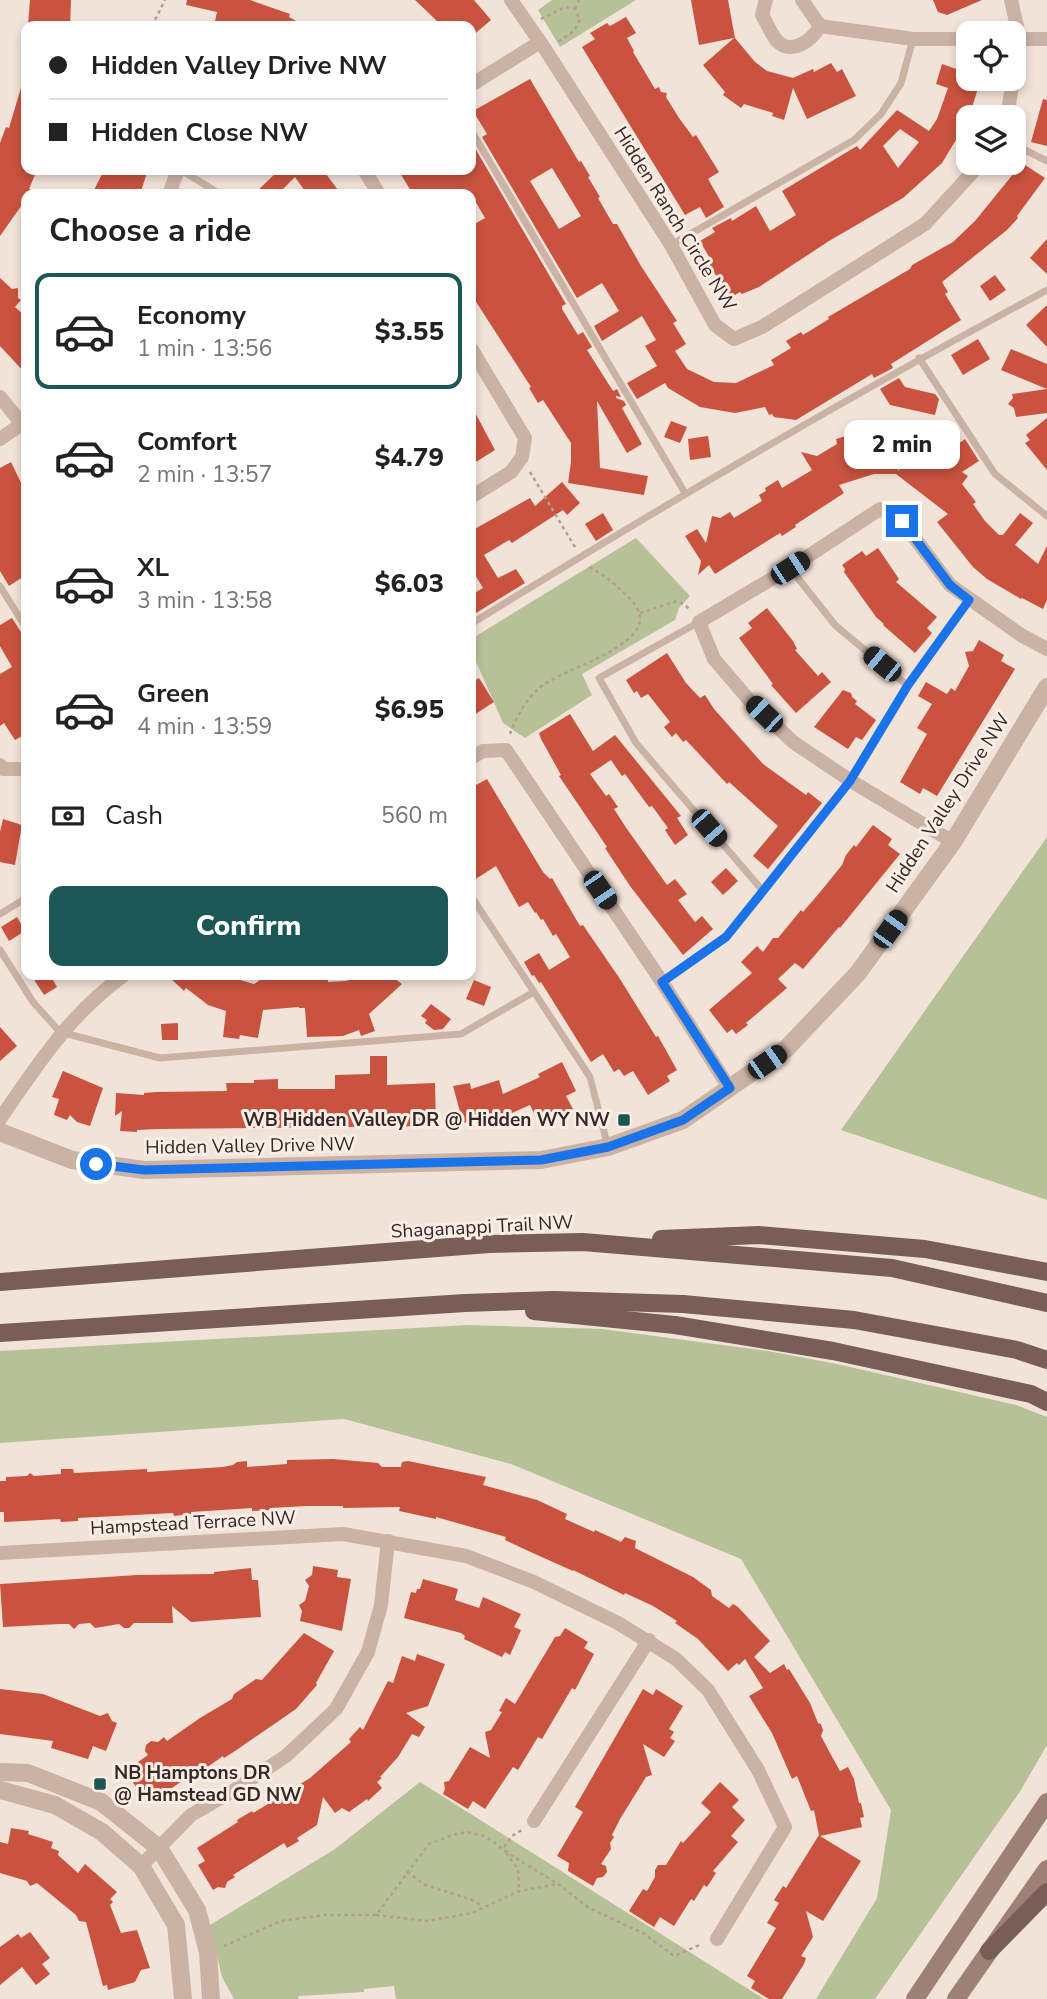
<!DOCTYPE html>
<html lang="en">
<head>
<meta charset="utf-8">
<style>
  :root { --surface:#fff; --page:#f2f2f2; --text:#222; --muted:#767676; --line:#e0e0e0; --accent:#1b5755 }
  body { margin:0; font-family:"Nunito Sans",sans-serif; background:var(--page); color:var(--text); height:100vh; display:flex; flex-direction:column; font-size:26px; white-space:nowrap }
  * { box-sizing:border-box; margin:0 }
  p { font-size:23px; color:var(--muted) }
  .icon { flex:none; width:38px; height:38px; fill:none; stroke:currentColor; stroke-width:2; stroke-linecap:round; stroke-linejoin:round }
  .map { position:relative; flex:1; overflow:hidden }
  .panel { position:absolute; left:21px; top:189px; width:455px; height:791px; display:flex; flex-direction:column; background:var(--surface); border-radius:14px; box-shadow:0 4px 10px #0003 }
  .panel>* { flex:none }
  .top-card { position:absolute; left:21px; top:21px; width:455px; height:154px; border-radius:14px; box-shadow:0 4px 10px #0003; display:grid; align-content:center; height:154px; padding:0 28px; background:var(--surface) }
  .buttons { position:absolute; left:956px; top:21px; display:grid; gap:14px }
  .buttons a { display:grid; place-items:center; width:70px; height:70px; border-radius:14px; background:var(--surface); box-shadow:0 4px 10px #0003; font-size:35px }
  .end { position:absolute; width:32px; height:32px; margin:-16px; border:9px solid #1a73e8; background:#fff; box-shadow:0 0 0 4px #fff }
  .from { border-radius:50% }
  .bubble { position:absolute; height:49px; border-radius:14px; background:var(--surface); box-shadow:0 4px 10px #0003; font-size:23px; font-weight:800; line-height:49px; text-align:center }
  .car { position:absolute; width:21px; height:42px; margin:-21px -10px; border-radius:9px; box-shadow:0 0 5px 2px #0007; background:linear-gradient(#222 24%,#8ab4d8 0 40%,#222 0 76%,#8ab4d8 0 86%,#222 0) }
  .top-card b { display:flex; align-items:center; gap:24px; height:66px; font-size:26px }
  .top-card b+b { border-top:2px solid var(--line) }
  .top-card i { width:18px; height:18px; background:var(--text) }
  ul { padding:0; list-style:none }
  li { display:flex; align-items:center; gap:21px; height:116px; margin:0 14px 10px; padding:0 14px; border:4px solid transparent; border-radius:14px }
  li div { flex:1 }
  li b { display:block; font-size:26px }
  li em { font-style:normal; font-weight:800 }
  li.selected { border-color:var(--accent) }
  li>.icon { width:63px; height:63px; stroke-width:1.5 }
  h2 { padding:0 28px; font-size:32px; line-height:84px }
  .pay { display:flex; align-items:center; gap:18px; height:77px; padding:0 28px; font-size:26px }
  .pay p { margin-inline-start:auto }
  .action { display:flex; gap:14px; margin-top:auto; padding:14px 28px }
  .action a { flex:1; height:80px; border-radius:14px; background:var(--accent); color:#fff; font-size:28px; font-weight:800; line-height:80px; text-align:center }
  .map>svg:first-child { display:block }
</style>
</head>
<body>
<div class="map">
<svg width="1047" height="1999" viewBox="0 0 1047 1999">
  <rect width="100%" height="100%" fill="#f2e3d9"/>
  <g fill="#b7c198">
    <polygon points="552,0 636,0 560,47 538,10"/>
    <polygon points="636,538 690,596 679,608 675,620 582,674 592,695 525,738 503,723 471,650 471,639"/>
    <polygon points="1047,837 1047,1200 841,1130"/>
    <polygon points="468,1325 602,1329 768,1351 837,1364 1016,1405 1047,1417 1047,1745 1021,1790 875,1999 816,1999 877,1898 891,1810 741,1559 511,1464 344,1419 0,1443 0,1351"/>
    <polygon points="420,1782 764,1999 396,1999 394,1986 364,1989 364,1992 299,1996 298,1999 234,1999 222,1977 210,1925 335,1849"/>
  </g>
  <g fill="#c9533f" fill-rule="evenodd">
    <polygon points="30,0 71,0 70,26 28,26"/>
    <polygon points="187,0 250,0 290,14 289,17 305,26 214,26 217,12 186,5"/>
    <polygon points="415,0 474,0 491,20 471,37 471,26 438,26 437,21"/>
    <polygon points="691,0 728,0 735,38 755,62 767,71 793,78 813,69 814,72 831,63 837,72 842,69 856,96 807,119 793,88 784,120 772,116 773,113 744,104 741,108 723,95 725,92 703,65 734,38 699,45"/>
    <polygon points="933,0 982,0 947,15 938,12"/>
    <polygon points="626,17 636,33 627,38 634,51 633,52 655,89 659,87 661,92 667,93 666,97 679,118 693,137 696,135 719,172 708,179 724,207 706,218 700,207 685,215 582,47 595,39 590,33 607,23 610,26"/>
    <path d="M942,64L968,73V79H981L968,120L942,163L903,198L829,241L759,287L742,294L740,292L730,298L709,264L712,262L700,241L715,232L712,228L731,218L732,221L756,206L770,231L796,215L782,191L857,146L860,150L897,110L929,131L937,119L948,88L936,84ZM900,129L919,142L898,168L883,146Z"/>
    <path d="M530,79L579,162L581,161L590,176L588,177L600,197L598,198L613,224H617L641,266L677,321L673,323L686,344L675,351L687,369L714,382L736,383L774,365L771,360L791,348L786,341L801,332L803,335L829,319L828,317L910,269L912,265L953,242L975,221L1022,163L1045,178L1017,216L1018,218L1007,230L942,282L948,292L945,294L961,320L891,364L893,368L874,378L872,374L796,420L774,417L772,414L769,415L765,407L735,413L700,407L668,388L665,383L637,399L627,383L657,366L645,346L656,340L642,316L602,341L594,326L619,311L602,283L577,298L482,137L487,134L473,111ZM552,168L581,216L559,229L530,181Z"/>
    <polygon points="23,81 26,81 26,170 37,170 29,189 32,190 30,194 26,194 26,203 24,202 0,236 0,143 6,127 9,128"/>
    <polygon points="1043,99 1047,100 1047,146 1031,142"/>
    <polygon points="472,143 566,304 562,306 562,309 578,335 583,332 592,347 587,350 613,391 617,389 621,397 616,396 616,398 624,401 626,405 622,408 642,444 627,453 597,401 600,468 648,476 644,495 568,483 571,462 571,443 543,400 538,403 529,388 531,387 471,294 471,226 485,218 471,194 413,194 398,170 471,170"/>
    <polygon points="104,170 148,170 140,194 92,194"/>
    <polygon points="279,170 323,170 341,194 307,194 295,177 278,194 254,194"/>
    <polygon points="1047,239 1047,274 1030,258"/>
    <polygon points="995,275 1006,290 990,301 980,286"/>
    <polygon points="0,278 12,289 18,288 18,298 21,300 15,307 26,317 26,374 0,346"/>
    <polygon points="1047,305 1047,347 1026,325"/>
    <polygon points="978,339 990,359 963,375 951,355"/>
    <polygon points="1011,349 1047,364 1047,413 1016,417 1014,408 1008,404 1013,398 1012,394 1047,389 1001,370"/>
    <polygon points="899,378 905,387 935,394 939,399 935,415 890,405 880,389"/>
    <polygon points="471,405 495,450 471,465"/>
    <polygon points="1047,418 1047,470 1025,443 1030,440 1026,435"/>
    <polygon points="671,421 687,427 680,443 664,437"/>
    <polygon points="897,429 898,471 921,435 928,430 954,447 965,439 979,461 962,472 968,476 962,484 976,502 973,504 985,521 999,535 1003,535 1020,513 1033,523 1015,545 1038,564 1047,546 1047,600 1043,609 1022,598 1021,599 987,579 973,567 937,522 948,514 896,474 874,474 839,485 844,493 795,525 796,527 782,536 780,533 715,574 709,565 698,575 701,561 685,536 697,529 706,543 712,516 720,518 730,512 734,518 762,501 759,495 766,491 765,488 778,480 782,488 812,470 801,452 817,456 837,444 836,439 865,430"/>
    <polygon points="708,436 711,457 690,460 688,439"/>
    <polygon points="11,462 26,493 26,575 9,586 0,571 0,468"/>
    <polygon points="562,482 580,503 567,515 563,510 512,543 509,540 484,555 498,578 516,569 525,583 471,616 471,595 483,588 471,568 471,531 530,498 535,506"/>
    <polygon points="603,513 613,530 596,541 585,524"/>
    <polygon points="878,548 899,579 896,582 937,617 927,628 932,633 915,653 883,625 884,624 876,617 844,572 845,569 842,565 862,551 866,556"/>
    <polygon points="767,608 793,641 797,649 795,650 818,676 822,672 831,682 796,713 771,685 773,684 739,638 752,628 748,623"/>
    <polygon points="12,618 21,632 26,634 26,703 22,705 26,712 26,734 15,740 4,723 0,726 0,674 12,667 0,646 0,625"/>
    <polygon points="979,640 1004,655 1001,661 1015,669 937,796 923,788 920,794 900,782 927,734 917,728 932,704 918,696 926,682 947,694 951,688 955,691 969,666 965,652 973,651"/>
    <polygon points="667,653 686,683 700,698 705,695 714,709 763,764 806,795 808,792 822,803 768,869 753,856 778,826 729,782 727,784 686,740 683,742 676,733 672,737 664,727 670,722 648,694 641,698 637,691 634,693 626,680"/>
    <polygon points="479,678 494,702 471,717 471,683"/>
    <polygon points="843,690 851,693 852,697 857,701 855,704 876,720 862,740 856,737 848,749 814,727"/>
    <polygon points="570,714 593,751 615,735 681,816 677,818 688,835 675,845 665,830 668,828 652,806 649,807 625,774 622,776 611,760 590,774 606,796 609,794 618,807 614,809 627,829 667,885 675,879 687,894 678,900 695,922 702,916 713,929 683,955 630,886 605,848 607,847 559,776 561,775 541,739 539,733"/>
    <polygon points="487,779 543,872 550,879 552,878 580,926 583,925 620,979 656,1037 658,1036 677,1070 667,1076 670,1081 648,1095 633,1071 624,1076 619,1069 614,1072 603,1054 591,1062 541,982 539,983 534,975 532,976 524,962 539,953 549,970 570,957 556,934 553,936 543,919 541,920 536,912 535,913 528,902 519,907 496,866 471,882 471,788"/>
    <polygon points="3,819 22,825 15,865 0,862 0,832"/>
    <polygon points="873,825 892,839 888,845 900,854 840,928 839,927 803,969 795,963 778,979 787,988 746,1023 748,1025 736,1034 732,1029 727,1033 709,1010 752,973 741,962 757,946 763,952 773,938 778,938 801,910 803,912 821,891 842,865 846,855 854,845 856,847"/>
    <polygon points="726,868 738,881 723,895 711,882"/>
    <polygon points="17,917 25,931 9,941 1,927"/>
    <polygon points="31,975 50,975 57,987 44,995"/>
    <polygon points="167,975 223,975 254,984 263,978 276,979 276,976 292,975 294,980 328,978 328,982 346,981 365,975 390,975 402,984 369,1014 375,1031 361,1036 359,1030 343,1036 307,1037 305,1008 299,1008 299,1007 263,1010 258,1038 240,1035 239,1039 223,1037 226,1011 208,1005 186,988 184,991"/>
    <polygon points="474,980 491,987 484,1006 466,999"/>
    <polygon points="431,1004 451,1019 443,1029 434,1030 425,1023 427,1020 421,1016"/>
    <polygon points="178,1023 178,1040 162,1040 161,1024"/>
    <polygon points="0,1027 17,1046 0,1061"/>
    <polygon points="370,1056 387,1056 387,1085 435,1083 436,1126 158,1129 137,1130 137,1132 120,1131 122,1111 115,1116 116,1093 144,1095 144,1093 156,1092 227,1091 226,1083 254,1083 254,1080 278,1079 278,1089 335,1089 335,1075 370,1074"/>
    <polygon points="562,1062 576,1091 566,1096 573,1109 557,1117 554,1111 537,1119 530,1105 503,1117 504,1119 488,1124 486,1118 463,1123 453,1086 470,1083 471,1089 499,1080 503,1094 540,1077 538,1074"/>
    <polygon points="63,1071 103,1088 90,1126 77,1122 70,1115 67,1120 54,1115 59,1099 52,1097"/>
    <polygon points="333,1459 378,1463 382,1467 401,1467 402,1462 408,1461 486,1477 483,1485 537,1500 567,1514 565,1519 594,1532 595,1530 621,1542 625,1537 636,1541 635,1548 693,1577 711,1590 712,1596 729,1608 733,1604 738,1607 770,1641 754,1657 770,1673 784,1664 787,1670 789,1669 810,1703 818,1723 821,1724 823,1730 821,1736 830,1753 840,1771 848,1767 854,1779 859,1803 861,1803 864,1817 860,1818 862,1827 820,1836 861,1861 823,1921 806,1911 813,1937 801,1956 806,1958 804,1964 782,1999 769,1999 751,1988 755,1981 747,1976 776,1928 767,1923 779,1903 774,1900 783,1886 786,1888 819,1835 814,1810 811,1811 797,1776 792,1779 772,1733 749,1696 763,1688 745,1659 739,1665 737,1663 728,1671 698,1639 675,1623 677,1621 653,1606 625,1593 624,1595 573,1570 573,1571 524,1549 505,1540 506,1537 436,1517 436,1519 399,1511 400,1507 343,1508 343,1506 307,1506 270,1508 270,1510 252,1511 252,1508 191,1512 191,1514 174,1516 173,1513 78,1518 78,1521 61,1522 60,1519 4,1522 4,1512 0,1512 0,1481 6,1481 6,1477 27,1476 30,1473 34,1476 61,1474 61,1469 73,1469 74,1473 147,1469 147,1472 223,1467 233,1465 237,1462 247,1461 247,1467 287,1464 287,1460"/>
    <polygon points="313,1566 338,1570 337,1577 351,1579 342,1631 300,1621 302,1611 299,1605 305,1601 309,1586 305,1580 312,1575"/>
    <polygon points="251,1568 252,1580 258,1580 261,1617 191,1622 172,1606 173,1623 134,1623 129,1628 124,1628 119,1624 95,1628 90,1623 79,1624 74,1629 69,1624 60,1624 3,1627 0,1584 137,1575 214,1574 214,1572"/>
    <polygon points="423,1579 458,1589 455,1600 479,1608 483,1597 521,1614 514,1627 521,1630 510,1655 505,1652 502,1657 464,1639 465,1636 461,1633 404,1618 411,1592 416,1593 417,1589 420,1589"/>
    <polygon points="565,1628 588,1642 584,1648 594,1654 575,1690 572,1688 542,1739 538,1737 518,1770 513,1767 485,1809 473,1801 468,1809 443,1794 445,1789 444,1782 449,1781 470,1747 490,1758 485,1732 491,1730 502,1712 499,1711 506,1698 515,1704 555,1637 560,1636"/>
    <polygon points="304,1633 334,1651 316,1683 317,1685 296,1709 235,1751 224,1758 223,1756 199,1773 198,1770 169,1790 170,1792 156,1803 150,1793 144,1798 125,1771 148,1755 145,1751 146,1745 151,1741 158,1742 164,1737 167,1741 200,1718 232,1699 234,1694 256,1679 262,1680"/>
    <polygon points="417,1654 445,1664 428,1706 406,1713 425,1727 419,1737 412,1734 398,1757 380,1777 382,1778 377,1782 382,1788 368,1801 367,1799 349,1812 342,1808 335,1813 323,1797 317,1825 297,1838 299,1841 287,1848 284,1843 233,1875 235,1877 227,1882 225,1888 218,1887 213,1890 198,1865 205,1861 197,1848 238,1822 237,1820 252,1811 253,1813 310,1778 351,1742 349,1739 360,1727 363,1730 388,1681 393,1683 402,1656 415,1661"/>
    <polygon points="0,1689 43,1694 100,1716 108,1713 112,1721 117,1723 106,1751 93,1746 88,1759 51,1748 53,1741 0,1734"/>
    <polygon points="643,1689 653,1695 656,1689 683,1706 669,1729 674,1732 670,1738 675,1741 664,1757 643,1744 652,1775 646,1777 620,1819 612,1835 614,1837 610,1843 611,1849 601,1864 606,1866 607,1872 603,1877 597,1878 593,1886 568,1871 569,1863 557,1856 583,1812 575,1807"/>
    <polygon points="720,1782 739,1800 732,1807 745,1820 731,1836 738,1842 713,1871 716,1873 707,1887 704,1885 694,1901 691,1899 674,1926 660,1917 654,1927 629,1911 643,1889 647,1891 655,1877 655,1870 658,1865 666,1865 681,1841 683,1843 711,1812 701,1803"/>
    <polygon points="11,1828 29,1831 28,1834 53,1842 51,1848 59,1851 58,1855 78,1873 85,1864 117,1892 110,1899 113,1902 110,1905 121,1933 137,1930 150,1968 141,1970 135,1982 108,1990 107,1985 103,1986 86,1922 79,1921 76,1915 37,1883 30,1886 27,1881 0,1873 0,1842 8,1844"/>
    <polygon points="30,1932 50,1958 42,1964 50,1974 36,1985 22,1967 0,1985 0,1947 18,1934 21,1938"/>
  </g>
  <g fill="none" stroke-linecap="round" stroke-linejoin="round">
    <g stroke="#b69b8f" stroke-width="2.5" stroke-dasharray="3.5 3.5" stroke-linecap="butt">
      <polyline points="575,9 579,0"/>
      <polyline points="541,19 565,7 575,9 580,20 574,31 558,42"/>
      <polyline points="152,26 165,0"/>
      <polyline points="530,472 575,547"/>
      <polyline points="640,613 677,601 686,606 691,611"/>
      <path d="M510,734C515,719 526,700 538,689C561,667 672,643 631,600C618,586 606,576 589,567"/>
      <polyline points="504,1847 512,1836 522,1830"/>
      <polyline points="506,1853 518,1869 519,1891"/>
      <polyline points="407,1872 425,1885 470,1899 483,1906"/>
      <polyline points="376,1915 427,1921 472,1913 519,1891 558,1884"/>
      <polyline points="224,1946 281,1921 325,1915 376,1915 429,1844 452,1835 467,1832 485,1836 514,1857 558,1884 589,1908 643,1933 674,1956 702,1944"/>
    </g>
    <g stroke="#cab2a4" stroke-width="7">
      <polyline points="471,130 685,493"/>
      <polyline points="1013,144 1047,161"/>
      <polyline points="181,170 220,194"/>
      <polyline points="671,245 854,140 881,114 901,83 913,39"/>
      <polyline points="919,358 995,474 1047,516"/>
      <polyline points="790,568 835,625 908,686"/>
      <polyline points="0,586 26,628"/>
      <polyline points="699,622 599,678 636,743 763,891"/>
      <path d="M471,624C660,507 851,395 1047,290"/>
      <polyline points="471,896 590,1077 608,1147"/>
      <polyline points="0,914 26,898"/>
      <polyline points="0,950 33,1002 60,1032 160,1058 461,1034 532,993"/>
      <polyline points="662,982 726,937 763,891 851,781 908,686 969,600"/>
    </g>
    <g stroke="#cab2a4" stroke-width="14">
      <polyline points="511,0 545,49 671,245 715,325 734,339 762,327 925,224 981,163"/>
      <path d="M766,0L762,15C767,23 771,34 777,41C792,56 812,40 820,26"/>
      <polyline points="802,0 820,26 913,39 968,39"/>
      <polyline points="1013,39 1047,39"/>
      <polyline points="471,85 540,42"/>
      <polyline points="1007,117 1020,39 1011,0"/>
      <polyline points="364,170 379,194"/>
      <polyline points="169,194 178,170"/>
      <polyline points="471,348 525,438 522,457 511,472 471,497"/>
      <polyline points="0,397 26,429"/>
      <polyline points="0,439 26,421"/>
      <polyline points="471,758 483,751 506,750 662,982 730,1089"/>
      <polyline points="0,765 3,769 26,769"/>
      <polyline points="953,842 851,781 793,742 750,701 714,659 699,622 790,568 880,509 902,521 950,585 1021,635 1047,649"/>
      <path d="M0,1119C38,1064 69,1015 124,975"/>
      <polyline points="0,1553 343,1534 466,1556 534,1582 618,1623 676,1659 708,1690 758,1770 785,1827 717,1939"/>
      <polyline points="534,1821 649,1640"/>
      <polyline points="141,1866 191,1815 233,1791 286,1756 336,1709 368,1652 381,1605 388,1541"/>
    </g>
    <g stroke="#cab2a4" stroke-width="18">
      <polyline points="0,1132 72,1160 144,1170 541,1160 608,1147 683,1120 786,1049 858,973 953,842 1047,687"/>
      <polyline points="0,1772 28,1773 101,1802 159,1848 197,1910 208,1952 211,1999"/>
      <polyline points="0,1790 55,1805 102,1832 141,1866 176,1925 183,1999"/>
    </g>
    <g stroke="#9d8076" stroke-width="18">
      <polyline points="915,1999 1047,1802"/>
      <polyline points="956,1999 1047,1869"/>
    </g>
    <g stroke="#785e57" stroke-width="18">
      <polyline points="661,1239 759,1235 925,1249 1047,1272"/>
      <polyline points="0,1282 489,1244 583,1242 892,1268 1047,1303"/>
      <polyline points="534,1311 675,1325 833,1351 1031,1394 1047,1402"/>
      <polyline points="0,1333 465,1303 554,1300 683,1304 854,1320 1017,1350 1047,1360"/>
      <polyline points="989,1951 1047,1892"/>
    </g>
  </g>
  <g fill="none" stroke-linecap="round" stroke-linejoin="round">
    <polyline stroke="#1a73e8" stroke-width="9" points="96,1164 144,1170 541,1160 608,1147 683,1120 730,1088 662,982 726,937 763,891 850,781 908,685 969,600 950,585 902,521"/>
  </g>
  <g fill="#1b5755" stroke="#f9eee5" stroke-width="2.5">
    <rect x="617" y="1113" width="14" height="14" rx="3.5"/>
    <rect x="93" y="1777" width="14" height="14" rx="3.5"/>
  </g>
  <g text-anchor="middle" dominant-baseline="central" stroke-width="6" stroke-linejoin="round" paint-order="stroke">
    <g font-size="19" fill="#352926" stroke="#f9eee5">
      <text transform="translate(675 219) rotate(58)">Hidden Ranch Circle NW</text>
      <text transform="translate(948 803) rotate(-57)">Hidden Valley Drive NW</text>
      <text transform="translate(250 1146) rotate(-1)">Hidden Valley Drive NW</text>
      <text transform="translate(482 1227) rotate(-3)">Shaganappi Trail NW</text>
      <text transform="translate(193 1523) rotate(-3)">Hampstead Terrace NW</text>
    </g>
    <g font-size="19" font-weight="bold" fill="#352926" stroke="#f9eee5" text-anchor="end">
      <text x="610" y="1120">WB Hidden Valley DR @ Hidden WY NW</text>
      <text x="114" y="1773" text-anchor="start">NB Hamptons DR<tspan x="114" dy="22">@ Hamstead GD NW</tspan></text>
    </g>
  </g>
</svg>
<div class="buttons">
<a><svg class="icon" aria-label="locate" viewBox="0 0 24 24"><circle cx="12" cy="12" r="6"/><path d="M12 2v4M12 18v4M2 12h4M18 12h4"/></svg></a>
<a><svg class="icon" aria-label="layers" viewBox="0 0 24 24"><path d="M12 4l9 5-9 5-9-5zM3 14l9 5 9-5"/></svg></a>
</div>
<i class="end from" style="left:96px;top:1164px"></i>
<i class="end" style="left:902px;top:521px"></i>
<div class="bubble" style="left:844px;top:420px;width:116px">2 min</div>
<i class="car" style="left:790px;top:568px;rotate:57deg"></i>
<i class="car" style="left:882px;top:664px;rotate:309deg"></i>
<i class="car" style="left:764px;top:714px;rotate:314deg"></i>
<i class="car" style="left:709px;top:828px;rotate:139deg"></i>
<i class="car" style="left:600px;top:890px;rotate:146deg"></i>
<i class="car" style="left:890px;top:929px;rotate:36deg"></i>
<i class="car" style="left:767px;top:1062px;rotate:55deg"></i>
<div class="top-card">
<b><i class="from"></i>Hidden Valley Drive NW</b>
<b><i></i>Hidden Close NW</b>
</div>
<section class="panel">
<h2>Choose a ride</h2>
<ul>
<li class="selected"><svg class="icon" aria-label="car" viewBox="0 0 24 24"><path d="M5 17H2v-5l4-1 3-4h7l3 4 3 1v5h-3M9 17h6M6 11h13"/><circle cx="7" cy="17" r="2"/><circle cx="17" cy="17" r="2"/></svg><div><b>Economy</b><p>1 min · 13:56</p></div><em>$3.55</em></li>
<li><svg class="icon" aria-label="car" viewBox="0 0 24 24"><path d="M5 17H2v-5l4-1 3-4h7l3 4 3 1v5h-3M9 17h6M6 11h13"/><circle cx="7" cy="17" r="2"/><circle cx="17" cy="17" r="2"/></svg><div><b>Comfort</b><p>2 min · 13:57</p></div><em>$4.79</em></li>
<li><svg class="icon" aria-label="car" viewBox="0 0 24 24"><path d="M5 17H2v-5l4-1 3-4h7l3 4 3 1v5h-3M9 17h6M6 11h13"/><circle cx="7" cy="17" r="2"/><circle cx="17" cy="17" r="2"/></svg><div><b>XL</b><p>3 min · 13:58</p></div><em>$6.03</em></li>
<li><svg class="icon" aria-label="car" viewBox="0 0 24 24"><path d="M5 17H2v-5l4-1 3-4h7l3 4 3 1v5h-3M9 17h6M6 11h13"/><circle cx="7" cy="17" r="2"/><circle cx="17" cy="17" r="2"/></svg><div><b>Green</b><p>4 min · 13:59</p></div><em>$6.95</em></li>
</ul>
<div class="pay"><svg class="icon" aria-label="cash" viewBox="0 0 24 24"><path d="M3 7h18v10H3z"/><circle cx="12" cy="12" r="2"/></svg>Cash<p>560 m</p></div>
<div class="action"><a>Confirm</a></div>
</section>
</div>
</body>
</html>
